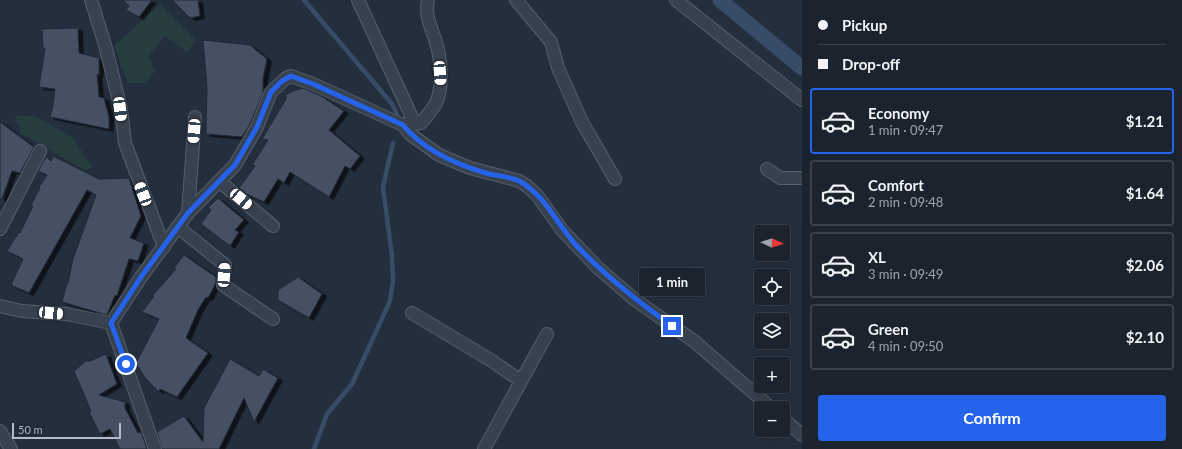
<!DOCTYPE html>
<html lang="en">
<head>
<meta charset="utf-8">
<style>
  :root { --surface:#1b232e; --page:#282f3a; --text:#f1f3f6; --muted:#a0a4aa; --line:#39404a; --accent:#2563eb }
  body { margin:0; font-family:Lato,sans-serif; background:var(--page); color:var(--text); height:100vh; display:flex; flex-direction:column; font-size:15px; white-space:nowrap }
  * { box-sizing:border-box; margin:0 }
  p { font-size:13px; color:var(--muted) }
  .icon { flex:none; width:22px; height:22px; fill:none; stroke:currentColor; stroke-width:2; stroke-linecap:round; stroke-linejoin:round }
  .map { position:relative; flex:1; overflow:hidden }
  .drawer { display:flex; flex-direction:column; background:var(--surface); width:380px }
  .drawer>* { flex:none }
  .top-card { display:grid; align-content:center; height:88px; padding:0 16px; background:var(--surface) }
  .needle { width:26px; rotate:94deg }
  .fabs { position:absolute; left:754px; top:225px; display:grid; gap:8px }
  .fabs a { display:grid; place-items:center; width:36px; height:36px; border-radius:4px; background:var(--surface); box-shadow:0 4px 16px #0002,0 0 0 1px var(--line); font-size:20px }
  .scale { position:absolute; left:12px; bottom:10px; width:109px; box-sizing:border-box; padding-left:4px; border:2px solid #b4bcc9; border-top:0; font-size:11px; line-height:14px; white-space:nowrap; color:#b4bcc9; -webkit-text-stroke:3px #1d2633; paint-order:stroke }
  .end { position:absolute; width:18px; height:18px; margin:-9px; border:5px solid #2563eb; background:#fff; box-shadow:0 0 0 2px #fff }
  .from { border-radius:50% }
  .bubble { position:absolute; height:28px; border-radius:4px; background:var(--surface); box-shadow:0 4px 16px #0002,0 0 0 1px var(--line); font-size:13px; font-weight:700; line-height:28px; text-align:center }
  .car { position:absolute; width:12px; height:24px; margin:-12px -6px; border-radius:5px; box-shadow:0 0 3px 1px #0007; background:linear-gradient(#fff 24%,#345 0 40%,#fff 0 76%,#345 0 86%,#fff 0) }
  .top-card b { display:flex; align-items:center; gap:14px; height:38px; font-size:15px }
  .top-card b+b { border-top:1px solid var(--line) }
  .top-card i { width:10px; height:10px; background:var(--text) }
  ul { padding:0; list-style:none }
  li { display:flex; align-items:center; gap:12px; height:66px; margin:0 8px 6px; padding:0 8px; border:2px solid var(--line); border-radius:4px }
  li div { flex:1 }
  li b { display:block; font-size:15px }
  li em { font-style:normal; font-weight:700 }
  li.selected { border-color:var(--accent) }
  li>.icon { width:36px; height:36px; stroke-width:1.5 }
  .action { display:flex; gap:8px; margin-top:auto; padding:8px 16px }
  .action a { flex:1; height:46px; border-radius:4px; background:var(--accent); color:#fff; font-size:16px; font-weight:700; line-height:46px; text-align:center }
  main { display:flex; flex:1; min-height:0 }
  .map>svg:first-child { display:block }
</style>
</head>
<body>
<main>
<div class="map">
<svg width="802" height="449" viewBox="0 0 802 449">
  <defs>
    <filter id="shadow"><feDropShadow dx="4.5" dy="2.5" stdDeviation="0" flood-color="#0009"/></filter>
  </defs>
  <rect width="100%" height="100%" fill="#242f3e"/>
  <g fill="#263c3f">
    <polygon points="160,4 195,39 188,52 164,36 149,56 155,71 146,83 128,83 114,46"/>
    <polygon points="15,115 35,116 73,138 93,168 84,170 21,133"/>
  </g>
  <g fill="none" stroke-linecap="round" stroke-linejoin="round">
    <g stroke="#394c67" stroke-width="4.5">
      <polyline points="304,0 392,104 397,114"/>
      <polyline points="314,449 327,414 352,384 390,301 393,281 392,256 383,187 393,143"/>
    </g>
    <polyline stroke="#394c67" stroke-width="15" points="720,0 802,68"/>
  </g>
  <g fill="#455162" stroke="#1f2835" filter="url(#shadow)">
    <polygon points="123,0 152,0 139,17 126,10 129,6"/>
    <polygon points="172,0 198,0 200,16 190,18"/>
    <polygon points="78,28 79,53 99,58 99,75 97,74 99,97 104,98 109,117 109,129 50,117 53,106 55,89 39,87 45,48 43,48 42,29"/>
    <polygon points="203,40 250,45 267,59 263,79 263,93 250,124 242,137 206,134 207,87"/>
    <polygon points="303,88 321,96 344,111 329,130 360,156 350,169 345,166 329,197 290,172 284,183 278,179 264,202 246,194 239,188 255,166 252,165 268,140 262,139 286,99 286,95 291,92"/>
    <polygon points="0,122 34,147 20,173 12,171 2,199 0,199"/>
    <polygon points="53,156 99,179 129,178 141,216 130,238 144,243 138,261 129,259 117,296 115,295 107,315 62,302 67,283 68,283 73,259 96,195 87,190 29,293 11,285 23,259 7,251 19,232 20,233 33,206 31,205 40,188 39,187 47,175 38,171 46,157 51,161"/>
    <polygon points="218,198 244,220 235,230 239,232 230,246 201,224 211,210 208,208"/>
    <polygon points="184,255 216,277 216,283 208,298 206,297 198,310 186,338 208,353 177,397 160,389 159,392 145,378 136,363 159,319 142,312 154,296 152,296 176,269 174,268"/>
    <polygon points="298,277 322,294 309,318 278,300 278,290"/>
    <polygon points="106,354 117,384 99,395 125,402 125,408 138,433 141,432 147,449 120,449 110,429 100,434 89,412 91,411 74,371 86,361 90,361"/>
    <polygon points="230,359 259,376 263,369 278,378 254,422 244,398 219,449 162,449 157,432 184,416 203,442 204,408"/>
  </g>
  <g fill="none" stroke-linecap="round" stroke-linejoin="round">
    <defs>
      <g id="minor">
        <polyline points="91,0 105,45 121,109 125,143 164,247"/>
        <polyline points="358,0 415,124"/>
        <polyline points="516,0 551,42 558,68 582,122 615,179"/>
        <polyline points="676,0 802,100"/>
        <polyline points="403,125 410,134 439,155 470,168 519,181 527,186 537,195 562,230 598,268 634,299 695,342 771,408"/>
        <polyline points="767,169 780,178 802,178"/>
        <polyline points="219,181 273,226"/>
        <polyline points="188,213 195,117"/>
        <polyline points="178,227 225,265 223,285 273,319"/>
        <polyline points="0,229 40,151"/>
        <path d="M0,306L22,311L66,314L111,323L141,277L188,213L235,165L257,127L271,92L286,78L291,76L313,84L403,125L421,123C426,117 432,110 436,103C444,85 441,58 435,39C430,24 425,16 428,0"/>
        <polyline points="412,313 492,361 521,381"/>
        <polyline points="111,323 155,449"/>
        <polyline points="783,419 802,435"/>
        <polyline points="0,431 11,449"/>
        <polyline points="484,449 547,334"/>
      </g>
    </defs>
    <use href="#minor" stroke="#565f6c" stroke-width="14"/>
    <use href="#minor" stroke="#38414e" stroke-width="12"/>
  </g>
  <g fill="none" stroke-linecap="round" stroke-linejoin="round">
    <path stroke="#2563eb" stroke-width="5" d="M126,364L111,323L141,277L188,213L235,165L257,127L271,92L282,81L291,76L313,84L403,125C424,151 457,165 489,174C499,176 513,177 521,182C545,196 557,224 575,244C604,275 637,301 672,326"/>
  </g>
</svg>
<div class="fabs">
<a><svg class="needle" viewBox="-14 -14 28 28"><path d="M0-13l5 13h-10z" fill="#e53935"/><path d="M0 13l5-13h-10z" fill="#a0a4aa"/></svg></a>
<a><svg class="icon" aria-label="locate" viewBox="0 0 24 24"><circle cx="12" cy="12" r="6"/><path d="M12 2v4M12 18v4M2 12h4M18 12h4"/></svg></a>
<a><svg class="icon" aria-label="layers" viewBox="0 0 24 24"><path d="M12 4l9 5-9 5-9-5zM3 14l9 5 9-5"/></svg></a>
<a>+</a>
<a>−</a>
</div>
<div class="scale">50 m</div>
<i class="end from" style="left:126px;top:364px"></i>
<i class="end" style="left:672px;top:326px"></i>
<div class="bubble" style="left:639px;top:268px;width:66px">1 min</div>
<i class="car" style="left:440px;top:73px;rotate:176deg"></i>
<i class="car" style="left:120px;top:109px;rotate:173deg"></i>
<i class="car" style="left:194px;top:131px;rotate:184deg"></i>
<i class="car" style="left:143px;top:194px;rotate:339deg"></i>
<i class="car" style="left:241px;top:199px;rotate:130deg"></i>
<i class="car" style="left:224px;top:275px;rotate:4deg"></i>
<i class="car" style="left:51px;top:313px;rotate:95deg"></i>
</div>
<section class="drawer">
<div class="top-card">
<b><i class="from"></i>Pickup</b>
<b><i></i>Drop-off</b>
</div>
<ul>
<li class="selected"><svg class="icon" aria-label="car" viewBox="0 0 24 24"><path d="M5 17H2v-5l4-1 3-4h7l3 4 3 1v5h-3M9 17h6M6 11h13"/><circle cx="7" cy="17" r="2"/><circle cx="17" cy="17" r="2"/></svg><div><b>Economy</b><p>1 min · 09:47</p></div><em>$1.21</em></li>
<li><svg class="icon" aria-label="car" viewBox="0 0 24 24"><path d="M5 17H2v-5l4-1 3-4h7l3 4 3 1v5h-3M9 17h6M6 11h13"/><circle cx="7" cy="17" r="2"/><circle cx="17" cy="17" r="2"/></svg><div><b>Comfort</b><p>2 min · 09:48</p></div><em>$1.64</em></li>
<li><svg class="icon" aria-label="car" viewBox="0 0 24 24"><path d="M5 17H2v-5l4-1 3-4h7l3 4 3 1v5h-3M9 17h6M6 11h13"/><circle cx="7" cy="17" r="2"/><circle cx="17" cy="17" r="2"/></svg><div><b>XL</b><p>3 min · 09:49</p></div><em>$2.06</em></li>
<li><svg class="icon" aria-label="car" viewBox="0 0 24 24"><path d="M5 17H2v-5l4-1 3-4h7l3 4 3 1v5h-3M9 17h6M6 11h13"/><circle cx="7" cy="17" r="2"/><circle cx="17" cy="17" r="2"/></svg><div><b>Green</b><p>4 min · 09:50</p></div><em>$2.10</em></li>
</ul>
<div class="action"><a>Confirm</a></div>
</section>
</main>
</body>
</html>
